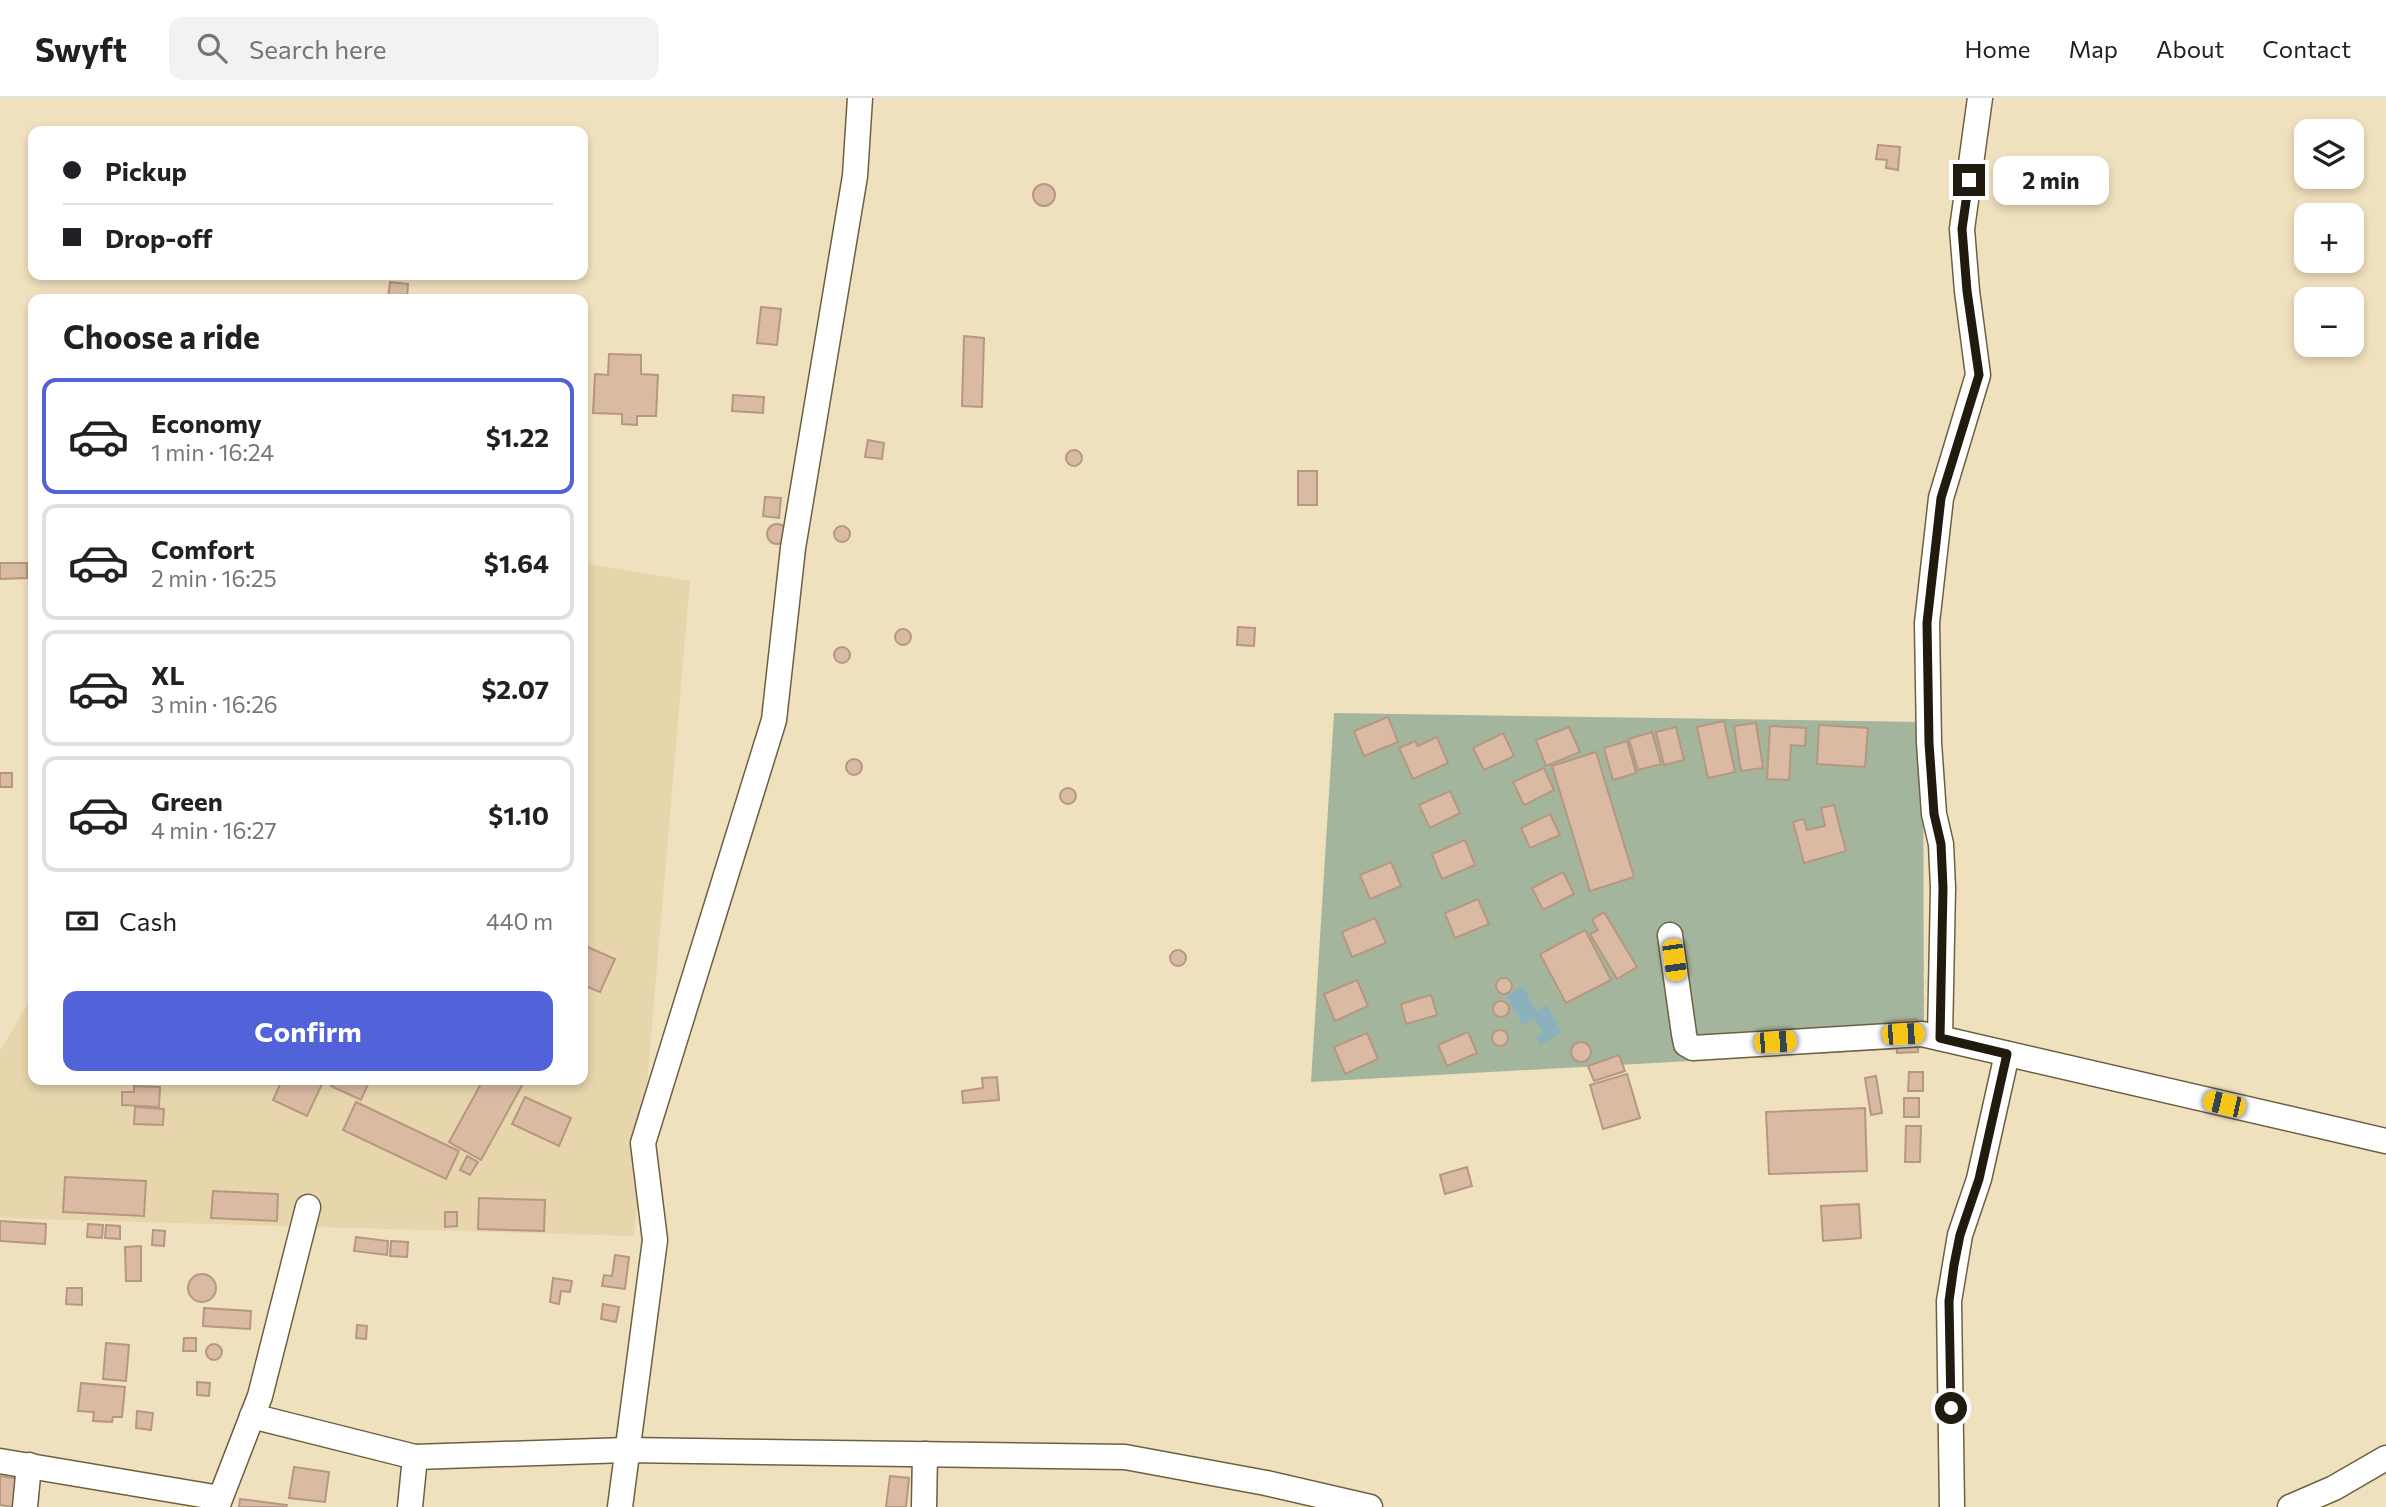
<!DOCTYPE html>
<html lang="en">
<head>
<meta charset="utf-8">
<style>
  :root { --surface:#fff; --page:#f2f2f2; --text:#202124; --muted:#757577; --line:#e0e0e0; --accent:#5262d8 }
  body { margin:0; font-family:Commissioner,sans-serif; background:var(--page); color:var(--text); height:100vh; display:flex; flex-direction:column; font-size:26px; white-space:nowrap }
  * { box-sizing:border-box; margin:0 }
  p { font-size:23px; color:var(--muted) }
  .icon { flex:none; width:38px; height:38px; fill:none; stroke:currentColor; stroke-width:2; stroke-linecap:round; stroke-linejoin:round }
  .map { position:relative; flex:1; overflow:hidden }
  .details { position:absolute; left:28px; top:196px; width:560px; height:791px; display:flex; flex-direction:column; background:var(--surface); border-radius:14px; box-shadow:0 4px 10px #0003 }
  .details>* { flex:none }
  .top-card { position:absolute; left:28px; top:28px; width:560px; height:154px; border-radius:14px; box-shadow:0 4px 10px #0003; display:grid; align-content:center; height:154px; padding:0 35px; background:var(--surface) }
  .buttons { position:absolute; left:2294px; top:21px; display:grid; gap:14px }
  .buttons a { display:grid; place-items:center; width:70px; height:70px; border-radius:14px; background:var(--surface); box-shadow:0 4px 10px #0003; font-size:35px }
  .end { position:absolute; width:32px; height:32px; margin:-16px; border:9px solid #201b0e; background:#fff; box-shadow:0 0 0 4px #fff }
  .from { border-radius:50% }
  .bubble { position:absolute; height:49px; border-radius:14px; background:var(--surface); box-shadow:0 4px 10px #0003; font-size:23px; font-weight:700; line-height:49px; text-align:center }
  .car { position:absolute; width:21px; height:42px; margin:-21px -10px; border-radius:9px; box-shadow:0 0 5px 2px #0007; background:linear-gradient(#f5c518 24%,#345 0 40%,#f5c518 0 76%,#345 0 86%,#f5c518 0) }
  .top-card b { display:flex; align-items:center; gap:24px; height:66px; font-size:26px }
  .top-card b+b { border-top:2px solid var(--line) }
  .top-card i { width:18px; height:18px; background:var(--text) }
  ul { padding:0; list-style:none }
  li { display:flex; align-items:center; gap:21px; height:116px; margin:0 14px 10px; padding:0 21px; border:4px solid var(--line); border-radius:14px }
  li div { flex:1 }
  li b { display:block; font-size:26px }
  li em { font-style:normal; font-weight:700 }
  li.active { border-color:var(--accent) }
  li>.icon { width:63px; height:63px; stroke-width:1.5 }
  h2 { padding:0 35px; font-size:32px; line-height:84px }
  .pay { display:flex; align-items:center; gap:18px; height:77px; padding:0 35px; font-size:26px }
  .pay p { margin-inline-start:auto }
  .cta { display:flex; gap:14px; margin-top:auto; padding:14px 35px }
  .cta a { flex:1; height:80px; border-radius:14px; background:var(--accent); color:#fff; font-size:28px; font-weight:700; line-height:80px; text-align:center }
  header { display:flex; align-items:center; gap:42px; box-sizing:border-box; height:98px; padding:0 35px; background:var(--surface); border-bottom:2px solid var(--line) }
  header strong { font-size:33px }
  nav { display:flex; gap:38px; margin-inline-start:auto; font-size:24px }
  .search { width:490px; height:63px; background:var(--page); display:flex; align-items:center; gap:18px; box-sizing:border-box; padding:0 24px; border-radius:14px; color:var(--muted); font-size:26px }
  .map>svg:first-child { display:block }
</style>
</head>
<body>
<header>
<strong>Swyft</strong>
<div class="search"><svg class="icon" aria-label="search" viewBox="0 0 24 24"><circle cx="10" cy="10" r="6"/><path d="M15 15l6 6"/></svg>Search here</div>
<nav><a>Home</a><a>Map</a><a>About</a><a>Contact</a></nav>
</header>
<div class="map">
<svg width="2386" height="1409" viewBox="0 0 2386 1409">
  <rect width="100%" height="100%" fill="#f0e1be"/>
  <polygon fill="#e7d5ac" points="583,465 690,483 634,1138 0,1120 0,953 33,897 33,982 583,982"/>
  <polygon fill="#a3b59d" points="1334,615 1923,624 1924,950 1311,984"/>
  <polygon fill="#8bb1bd" points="1523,888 1536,913 1547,907 1562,935 1540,947 1536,939 1543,934 1535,921 1523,927 1506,898"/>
  <g fill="#dabaa3" stroke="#b69781" stroke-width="2">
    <polygon points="1878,47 1900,49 1898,72 1886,70 1887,62 1876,61"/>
    <circle cx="1044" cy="97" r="11"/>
    <polygon points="390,184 408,186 407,201 388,201"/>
    <polygon points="761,209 781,211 777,247 757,245"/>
    <polygon points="964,238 984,240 982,309 962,308"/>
    <polygon points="609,256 641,257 641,276 658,277 656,318 637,318 637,327 622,326 622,316 593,315 595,276 608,277"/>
    <polygon points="733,297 764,299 763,315 732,313"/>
    <polygon points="868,342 884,345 882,361 865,359"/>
    <circle cx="1074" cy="360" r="8"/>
    <rect x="1298" y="373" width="19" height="34"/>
    <polygon points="765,399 781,400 779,420 763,418"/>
    <circle cx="777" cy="436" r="10"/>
    <circle cx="842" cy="436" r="8"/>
    <polygon points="0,465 27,465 27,480 0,481"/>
    <polygon points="1238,529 1255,530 1254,548 1237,547"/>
    <circle cx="903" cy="539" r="8"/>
    <circle cx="842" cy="557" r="8"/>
    <polygon points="1388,619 1398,644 1364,658 1354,633"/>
    <polygon points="1724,623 1735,674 1708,680 1697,629"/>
    <polygon points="1756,625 1763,670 1741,673 1734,628"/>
    <polygon points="1819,627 1868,630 1865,669 1817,666"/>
    <polygon points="1770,628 1806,630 1805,648 1791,647 1789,682 1767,681"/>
    <polygon points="1569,629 1580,654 1546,668 1536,642"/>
    <polygon points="1676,629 1684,662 1664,667 1656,634"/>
    <polygon points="1652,634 1661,666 1638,672 1629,641"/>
    <polygon points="1503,635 1514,658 1484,672 1473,650"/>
    <polygon points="1437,639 1448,665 1413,681 1399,650 1415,643 1418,648"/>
    <polygon points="1627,643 1636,675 1613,682 1604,650"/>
    <polygon points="1596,654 1634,779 1590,793 1552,668"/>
    <circle cx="854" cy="669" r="8"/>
    <polygon points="1544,670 1554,692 1524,707 1513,684"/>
    <rect x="0" y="675" width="12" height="14"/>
    <circle cx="1068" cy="698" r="8"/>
    <polygon points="1450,693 1460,715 1430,730 1419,707"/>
    <polygon points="1834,707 1846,753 1804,765 1793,724 1804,721 1807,732 1825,728 1821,710"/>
    <polygon points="1550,716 1560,737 1530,750 1521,730"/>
    <polygon points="1465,742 1475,767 1442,781 1432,756"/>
    <polygon points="1391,764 1401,788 1370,801 1360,777"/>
    <polygon points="1563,774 1574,796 1543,812 1532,790"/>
    <polygon points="1478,801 1489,826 1455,840 1445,815"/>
    <polygon points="1604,814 1637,869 1617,881 1590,836 1598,832 1592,822"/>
    <polygon points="1375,820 1386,845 1352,859 1342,834"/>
    <polygon points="1585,832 1611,882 1566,905 1540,856"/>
    <polygon points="583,847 615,861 600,894 583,887"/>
    <circle cx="1178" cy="860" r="8"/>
    <circle cx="1504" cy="888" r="8"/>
    <polygon points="1357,882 1368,908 1335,923 1324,896"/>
    <polygon points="1431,897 1437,917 1406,926 1401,906"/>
    <circle cx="1501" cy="911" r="8"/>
    <polygon points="1916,921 1918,954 1897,955 1895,923"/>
    <circle cx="1500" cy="940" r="8"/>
    <polygon points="1468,934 1477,955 1447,968 1438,947"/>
    <polygon points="1367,935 1378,961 1345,976 1334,949"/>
    <circle cx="1581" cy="954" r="10"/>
    <polygon points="1619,957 1625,973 1594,983 1588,968"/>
    <polygon points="1909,974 1923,974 1923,993 1908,993"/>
    <polygon points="1627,976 1640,1020 1603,1031 1590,987"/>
    <polygon points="1876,978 1882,1015 1871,1017 1865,980"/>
    <polygon points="997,979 999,1002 963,1005 962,993 983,990 982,980"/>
    <polygon points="282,982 324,982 307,1018 273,1002"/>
    <polygon points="334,982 370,982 361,1002 331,988"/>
    <polygon points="483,982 525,982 481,1062 449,1044"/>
    <polygon points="134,988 160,989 159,1009 122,1007 122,994 134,994"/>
    <polygon points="525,999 571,1020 559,1048 512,1026"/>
    <rect x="1904" y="1000" width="15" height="19"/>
    <polygon points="356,1004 459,1053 446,1081 343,1032"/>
    <polygon points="135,1009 164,1011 163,1027 134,1026"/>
    <polygon points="1865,1010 1867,1073 1769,1076 1766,1014"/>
    <polygon points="1906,1028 1921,1028 1920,1064 1905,1064"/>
    <polygon points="467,1058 478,1064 470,1077 460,1072"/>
    <polygon points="1467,1069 1472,1088 1445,1096 1440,1077"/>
    <polygon points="65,1079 146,1083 144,1118 63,1114"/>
    <polygon points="213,1093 278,1096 277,1123 211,1120"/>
    <polygon points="479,1100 545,1102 544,1133 478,1131"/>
    <polygon points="1859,1106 1861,1140 1823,1143 1821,1108"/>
    <polygon points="445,1114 457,1114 457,1128 445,1129"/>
    <polygon points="0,1123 46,1126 45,1146 0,1143"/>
    <polygon points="88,1126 103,1127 102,1140 87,1139"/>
    <polygon points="106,1127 120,1128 120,1141 105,1140"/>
    <polygon points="153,1132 165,1133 164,1148 152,1147"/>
    <polygon points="356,1139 388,1143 387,1157 354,1153"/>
    <polygon points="391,1143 408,1144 407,1159 390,1158"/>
    <polygon points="141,1148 141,1183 126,1183 125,1149"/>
    <polygon points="615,1157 629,1159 625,1191 602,1188 604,1177 612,1178"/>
    <circle cx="202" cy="1190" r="14"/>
    <polygon points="553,1180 572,1183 570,1194 561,1193 559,1206 550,1204"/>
    <polygon points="67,1190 82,1190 82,1207 66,1206"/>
    <polygon points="603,1206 619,1209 616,1224 601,1221"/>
    <polygon points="204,1210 251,1213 250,1231 203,1228"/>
    <polygon points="357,1227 367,1228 366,1241 356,1240"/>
    <polygon points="184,1240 196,1240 196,1253 183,1253"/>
    <polygon points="106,1245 129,1247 126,1283 103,1281"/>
    <circle cx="214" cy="1254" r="8"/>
    <polygon points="197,1284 210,1285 209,1298 197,1297"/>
    <polygon points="81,1285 125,1289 122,1319 113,1319 112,1324 93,1323 94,1314 78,1313"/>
    <polygon points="137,1313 153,1315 151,1332 136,1330"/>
    <polygon points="294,1369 329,1374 325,1404 289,1400"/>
    <polygon points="0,1378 20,1381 13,1409 0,1407"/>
    <polygon points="890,1378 909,1380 906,1409 886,1409"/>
    <polygon points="240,1401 287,1407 286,1409 239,1409"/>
  </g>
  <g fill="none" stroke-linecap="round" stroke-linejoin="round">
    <defs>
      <g id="minor">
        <polyline points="1670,837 1684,936 1686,946 1693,950 1922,936 2386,1043"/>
        <polyline points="1940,940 1943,790 1941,746 1934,716 1929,645 1927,525 1941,400 1978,277 1967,193 1962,131 1980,0"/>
        <polyline points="252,1318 415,1359 626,1352 1125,1359 1266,1385 1370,1409"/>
        <polyline points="0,1363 220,1400"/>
        <polyline points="25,1409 29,1367"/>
        <polyline points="217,1409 260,1298 308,1109"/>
        <polyline points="410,1409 415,1359"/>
        <polyline points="620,1409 655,1142 643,1045 774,622 793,450 855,78 860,0"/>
        <polyline points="924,1409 925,1356"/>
        <polyline points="1952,1409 1949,1203 1960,1137 1979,1081 2007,956"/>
        <polyline points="2290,1409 2334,1390 2386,1360"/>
      </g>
    </defs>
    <use href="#minor" stroke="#6d6041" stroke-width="27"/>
    <use href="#minor" stroke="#fff" stroke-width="24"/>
  </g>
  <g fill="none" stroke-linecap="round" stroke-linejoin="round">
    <polyline stroke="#201b0e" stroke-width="9" points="1951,1310 1949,1203 1954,1167 1960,1137 1979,1081 2007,956 1940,940 1943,790 1941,746 1934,716 1929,645 1927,525 1941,400 1979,277 1967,193 1962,131 1969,82"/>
  </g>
</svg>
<div class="buttons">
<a><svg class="icon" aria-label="layers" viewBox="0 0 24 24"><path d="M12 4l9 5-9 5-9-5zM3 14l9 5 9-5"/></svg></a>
<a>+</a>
<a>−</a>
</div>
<i class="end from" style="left:1951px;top:1310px"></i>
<i class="end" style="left:1969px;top:82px"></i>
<div class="bubble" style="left:1993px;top:58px;width:116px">2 min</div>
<i class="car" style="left:1674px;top:862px;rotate:172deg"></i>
<i class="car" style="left:1903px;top:936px;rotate:88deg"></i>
<i class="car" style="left:1775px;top:944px;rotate:86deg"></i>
<i class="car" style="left:2224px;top:1006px;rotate:283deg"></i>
<div class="top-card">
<b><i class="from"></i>Pickup</b>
<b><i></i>Drop-off</b>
</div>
<section class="details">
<h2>Choose a ride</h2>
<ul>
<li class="active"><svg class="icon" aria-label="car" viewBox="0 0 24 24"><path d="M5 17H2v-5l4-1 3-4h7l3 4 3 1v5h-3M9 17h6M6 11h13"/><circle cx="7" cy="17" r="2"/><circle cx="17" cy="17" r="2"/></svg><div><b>Economy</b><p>1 min · 16:24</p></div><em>$1.22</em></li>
<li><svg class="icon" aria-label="car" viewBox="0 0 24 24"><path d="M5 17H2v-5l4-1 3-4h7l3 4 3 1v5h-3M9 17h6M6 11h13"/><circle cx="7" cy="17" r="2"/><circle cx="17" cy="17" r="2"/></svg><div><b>Comfort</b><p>2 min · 16:25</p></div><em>$1.64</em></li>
<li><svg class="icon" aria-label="car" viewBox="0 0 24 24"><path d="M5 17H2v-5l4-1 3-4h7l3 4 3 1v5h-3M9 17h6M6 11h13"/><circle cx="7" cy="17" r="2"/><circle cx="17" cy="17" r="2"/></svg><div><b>XL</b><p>3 min · 16:26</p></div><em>$2.07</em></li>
<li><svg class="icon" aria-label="car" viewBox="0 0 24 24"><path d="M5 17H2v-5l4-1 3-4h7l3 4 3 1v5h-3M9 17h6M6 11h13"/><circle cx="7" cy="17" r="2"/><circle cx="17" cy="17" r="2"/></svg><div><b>Green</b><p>4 min · 16:27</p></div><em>$1.10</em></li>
</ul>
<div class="pay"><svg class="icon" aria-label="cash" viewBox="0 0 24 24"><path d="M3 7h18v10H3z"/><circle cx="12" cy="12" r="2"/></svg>Cash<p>440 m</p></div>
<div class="cta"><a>Confirm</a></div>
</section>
</div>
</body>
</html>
